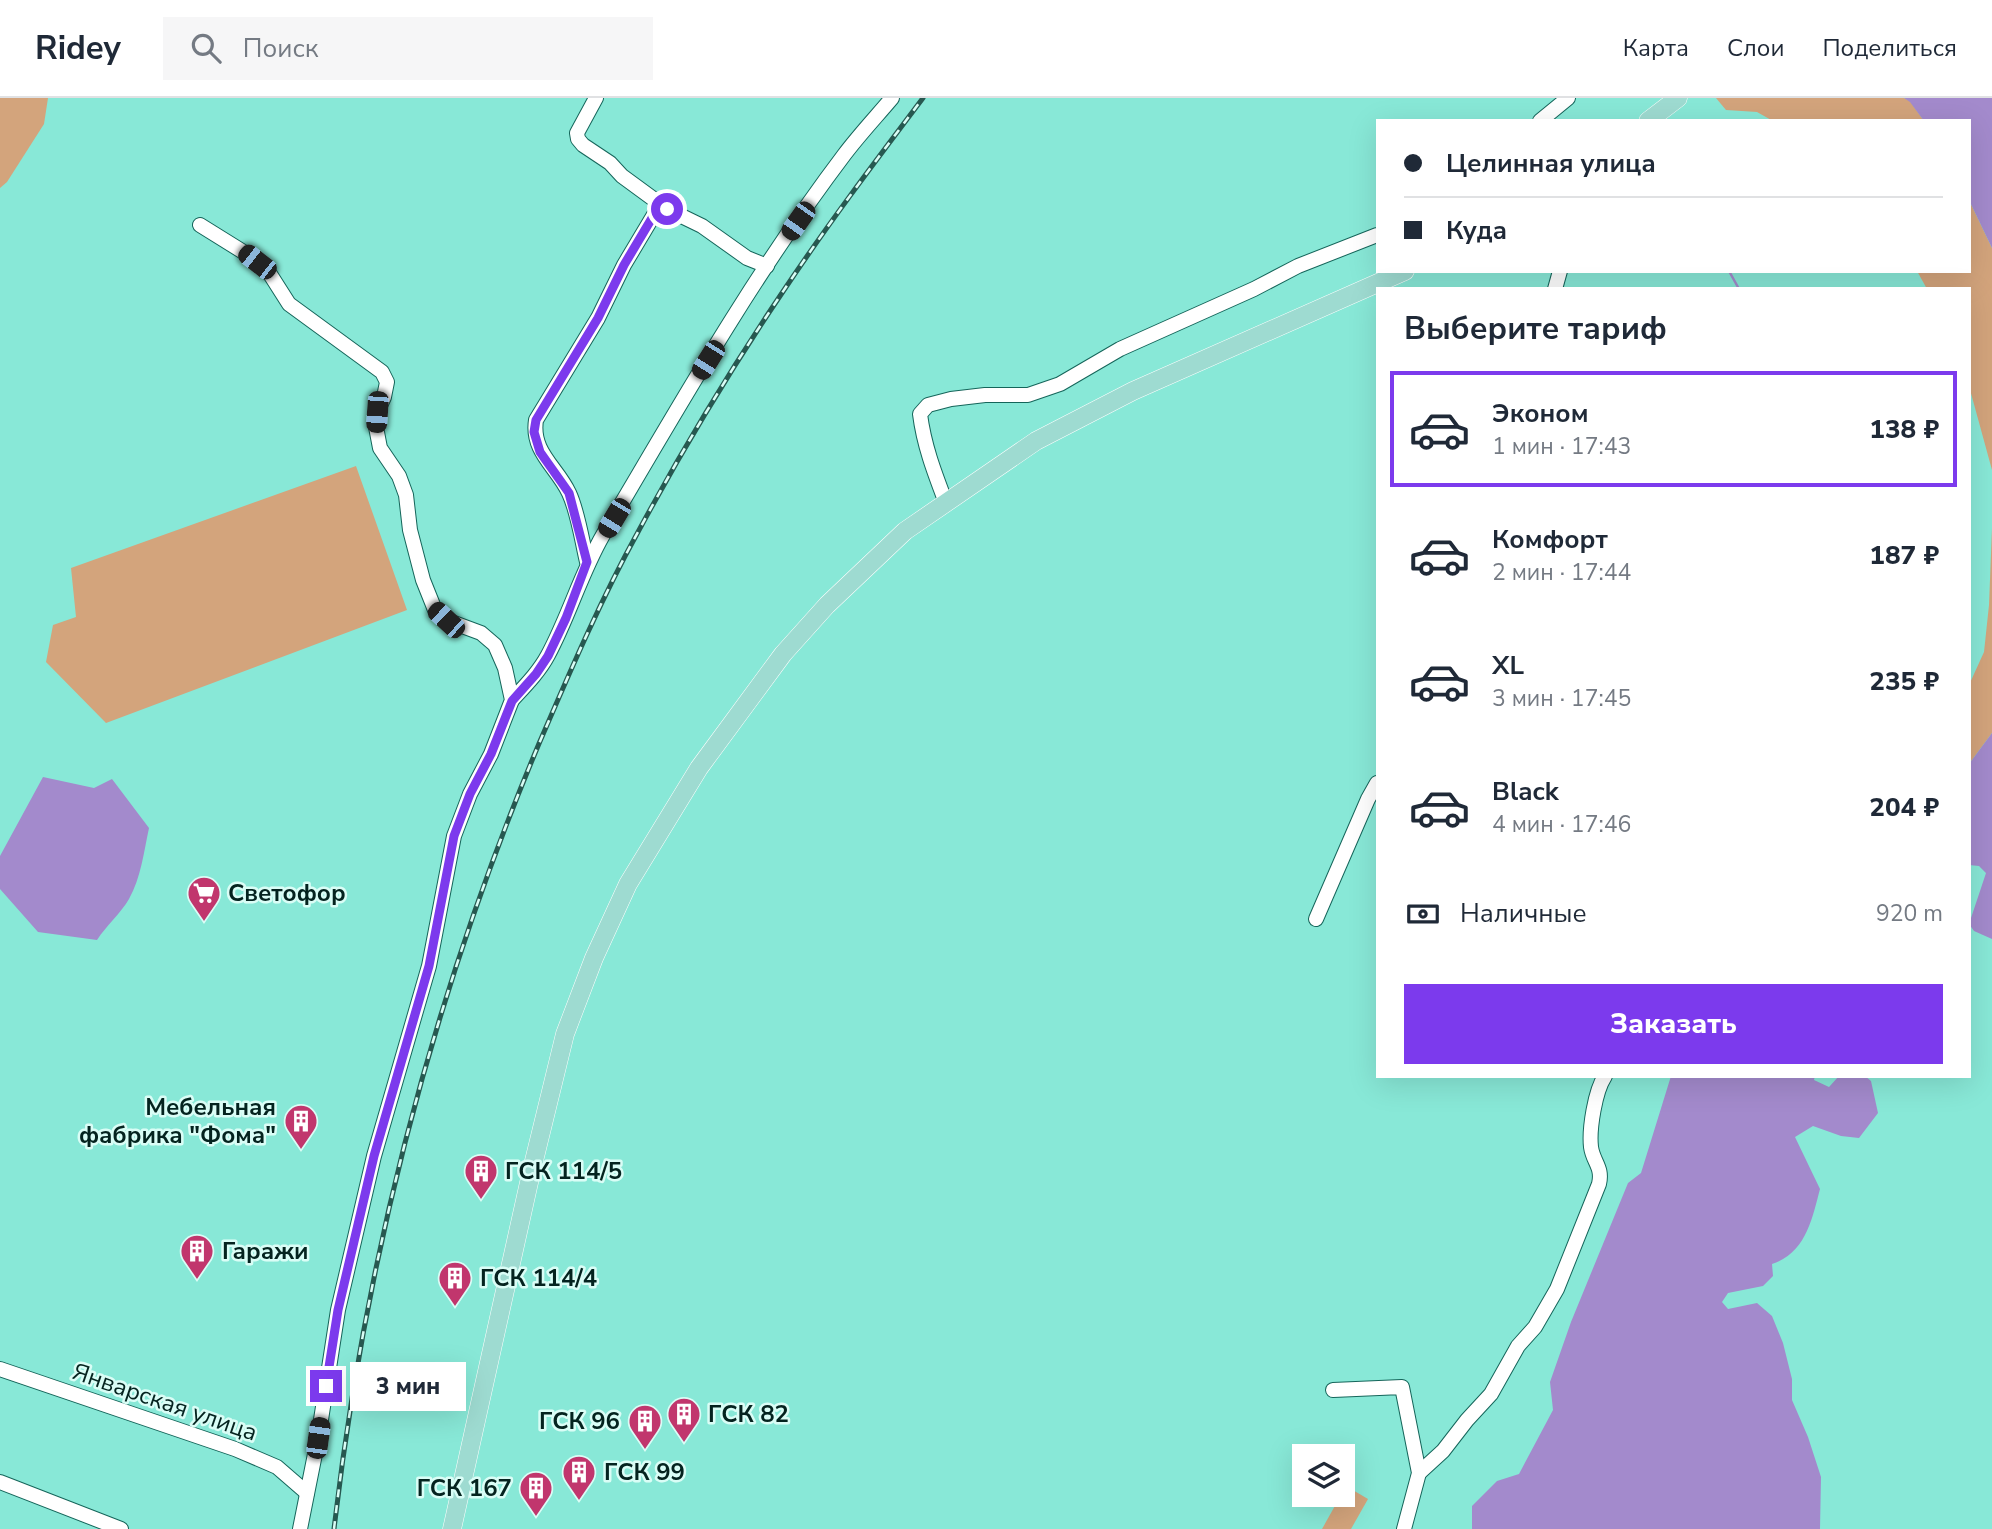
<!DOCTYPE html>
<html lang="ru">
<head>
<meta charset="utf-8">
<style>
  :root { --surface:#fff; --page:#f6f6f7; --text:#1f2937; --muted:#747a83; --line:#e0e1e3; --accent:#7c3aed }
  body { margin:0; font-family:"Nunito Sans",sans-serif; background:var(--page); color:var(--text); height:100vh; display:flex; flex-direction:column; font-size:26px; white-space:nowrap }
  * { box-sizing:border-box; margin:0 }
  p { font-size:23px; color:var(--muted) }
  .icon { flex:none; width:38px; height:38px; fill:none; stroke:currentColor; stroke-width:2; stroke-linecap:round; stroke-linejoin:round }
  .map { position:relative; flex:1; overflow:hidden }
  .panel { position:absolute; left:1376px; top:189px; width:595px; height:791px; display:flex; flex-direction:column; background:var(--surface); border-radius:0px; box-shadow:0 7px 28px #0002 }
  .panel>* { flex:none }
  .top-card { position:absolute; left:1376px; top:21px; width:595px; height:154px; border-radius:0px; box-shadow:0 7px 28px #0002; display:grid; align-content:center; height:154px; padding:0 28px; background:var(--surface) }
  .buttons { position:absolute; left:1292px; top:1346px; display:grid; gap:14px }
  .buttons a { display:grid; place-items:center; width:63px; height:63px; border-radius:0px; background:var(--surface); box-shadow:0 7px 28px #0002; font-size:35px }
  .end { position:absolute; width:32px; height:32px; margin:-16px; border:9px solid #7c3aed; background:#fff; box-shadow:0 0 0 4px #fff }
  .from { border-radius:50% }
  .bubble { position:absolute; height:49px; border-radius:0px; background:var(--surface); box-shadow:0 7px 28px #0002; font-size:23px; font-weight:800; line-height:49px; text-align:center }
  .car { position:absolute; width:21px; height:42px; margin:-21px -10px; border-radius:9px; box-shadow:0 0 5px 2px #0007; background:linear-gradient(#222 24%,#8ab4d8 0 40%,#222 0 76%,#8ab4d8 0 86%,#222 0) }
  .top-card b { display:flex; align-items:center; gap:24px; height:66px; font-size:26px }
  .top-card b+b { border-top:2px solid var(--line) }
  .top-card i { width:18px; height:18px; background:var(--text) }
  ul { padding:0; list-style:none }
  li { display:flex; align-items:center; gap:21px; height:116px; margin:0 14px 10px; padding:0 14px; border:4px solid transparent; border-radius:0px }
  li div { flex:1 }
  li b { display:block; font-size:26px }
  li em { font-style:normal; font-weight:800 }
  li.on { border-color:var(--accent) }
  li>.icon { width:63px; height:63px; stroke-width:1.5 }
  h2 { padding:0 28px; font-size:32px; line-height:84px }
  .pay { display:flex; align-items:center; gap:18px; height:77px; padding:0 28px; font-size:26px }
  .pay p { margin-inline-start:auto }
  .action { display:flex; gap:14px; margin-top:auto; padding:14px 28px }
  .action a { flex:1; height:80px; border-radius:0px; background:var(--accent); color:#fff; font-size:28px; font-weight:800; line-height:80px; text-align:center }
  header { display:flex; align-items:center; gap:42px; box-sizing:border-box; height:98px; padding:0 35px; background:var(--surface); border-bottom:2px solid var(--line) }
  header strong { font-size:33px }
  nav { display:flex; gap:38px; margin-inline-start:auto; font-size:24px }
  .search { width:490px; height:63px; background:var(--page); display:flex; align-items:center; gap:18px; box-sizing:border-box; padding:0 24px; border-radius:0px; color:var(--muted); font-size:26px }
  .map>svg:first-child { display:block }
</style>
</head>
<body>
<header>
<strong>Ridey</strong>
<div class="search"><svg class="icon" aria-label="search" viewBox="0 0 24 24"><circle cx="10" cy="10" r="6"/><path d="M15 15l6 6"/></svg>Поиск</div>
<nav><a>Карта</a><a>Слои</a><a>Поделиться</a></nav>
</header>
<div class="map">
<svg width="1992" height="1431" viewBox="0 0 1992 1431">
  <rect width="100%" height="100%" fill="#88e8d7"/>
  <g fill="#d3a47c">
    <polygon points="0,0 48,0 44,26 7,84 0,90"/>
    <polygon points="1716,0 1904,0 1910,3 1924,23 1773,23 1757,14 1726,12"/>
    <polygon points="1969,102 1992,150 1992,372 1969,288 1969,191 1927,191 1917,173 1969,173"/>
    <polygon points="356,368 407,512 106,625 46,564 53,527 76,519 71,470"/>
    <polygon points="1992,430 1992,635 1969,666 1969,587 1984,554 1989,507"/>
    <polygon points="1346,1388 1368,1401 1351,1431 1322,1431"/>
  </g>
  <g fill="#a38acc">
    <polygon points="1904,0 1992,0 1992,150 1969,102 1969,23 1924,23 1910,4"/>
    <polygon points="1992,635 1992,841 1974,833 1969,826 1986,775 1979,768 1969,767 1969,666"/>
    <path d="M43,679L94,690L112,681L149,730C144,753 141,780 129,801C121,815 106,828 97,842L38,834L0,791V758Z"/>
    <path d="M1671,978H1815L1814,982L1829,989L1839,978H1865L1871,983L1878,1015L1859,1040L1841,1038L1813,1028L1795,1039L1820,1091C1812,1121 1806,1155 1772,1166L1773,1178L1763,1188L1728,1195L1722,1204L1728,1211L1757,1205L1772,1218L1783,1245L1792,1281V1302L1808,1339L1821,1379L1820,1431H1472V1408L1497,1383L1519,1376L1553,1312L1550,1284L1571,1224L1628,1085L1641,1075Z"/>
  </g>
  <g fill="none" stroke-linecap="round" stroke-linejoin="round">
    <polyline stroke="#a38acc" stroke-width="2.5" points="1729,173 1739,191"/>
    <defs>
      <g id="minor">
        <polyline points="596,0 577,35 578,41 583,47 610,65 622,78 667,111 702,128 747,160 767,168"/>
        <polyline points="1540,23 1568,0"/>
        <polyline points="200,127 245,155 268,173 289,206 382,274 387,284 384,299 377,314 376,329 380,350 399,378 406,397 410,432 423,482 435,512 446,522 481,535 495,547 505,570 512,602 491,656 470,696 454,738 429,868 374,1058 338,1212 318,1341 300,1431"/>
        <polyline points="1555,191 1560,173"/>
        <path d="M946,405C935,376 924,348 920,316L928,307L951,301L985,297H1028L1060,286L1120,251L1254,191L1298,168L1377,137"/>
        <path d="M587,464C582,443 578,414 569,395C557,369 531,354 536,322L598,220L624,167L655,115L667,111"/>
        <path d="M512,602C525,588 539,574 548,557C569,518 581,475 603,437C679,308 754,176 844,57C859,37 876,19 892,0"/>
        <polyline points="1316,821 1368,701 1377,685"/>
        <polyline points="0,1271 235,1351 277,1369 307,1395"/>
        <polyline points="1333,1292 1402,1289 1419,1375 1404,1431"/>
        <path d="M1419,1375L1443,1353L1467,1322L1491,1296L1518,1248L1535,1229L1557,1191L1599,1086C1603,1069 1593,1064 1591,1049C1589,1031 1595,993 1605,978"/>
        <polyline points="0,1384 121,1431"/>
      </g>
      <g id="major">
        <polyline points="1648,23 1678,0"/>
        <polyline points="452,1431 532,1071 565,936 594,860 628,786 699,670 783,556 827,507 905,433 1036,343 1133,293 1405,173"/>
      </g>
    </defs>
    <use href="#minor" stroke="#15655a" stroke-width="16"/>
    <use href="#major" stroke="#fff" stroke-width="19"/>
    <use href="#minor" stroke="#fff" stroke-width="14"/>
    <use href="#major" stroke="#9edbd1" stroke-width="18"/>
    <defs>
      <path id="rail" d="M334,1431C365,1161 433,899 538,648C569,576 600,503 638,434C681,354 729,274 780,198C825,130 874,65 923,0"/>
    </defs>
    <use href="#rail" stroke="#275850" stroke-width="5"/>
    <use href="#rail" stroke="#dafdf6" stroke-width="2.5" stroke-dasharray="8" stroke-linecap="butt"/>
  </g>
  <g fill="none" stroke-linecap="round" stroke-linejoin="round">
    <polyline stroke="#7c3aed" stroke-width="9" points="326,1288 338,1212 374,1058 429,868 454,738 470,696 491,656 512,603 536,576 548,558 566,520 587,464 569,395 540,354 534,334 536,322 598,220 624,167 655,115 667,111"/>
  </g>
  <defs>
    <symbol id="supermarket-pin" viewBox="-11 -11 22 30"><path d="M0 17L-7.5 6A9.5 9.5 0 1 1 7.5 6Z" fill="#c1366d" stroke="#dafdf6"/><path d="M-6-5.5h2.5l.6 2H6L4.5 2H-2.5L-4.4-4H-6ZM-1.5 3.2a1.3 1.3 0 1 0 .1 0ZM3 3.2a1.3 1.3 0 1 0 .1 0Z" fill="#fff"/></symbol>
    <symbol id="building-pin" viewBox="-11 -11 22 30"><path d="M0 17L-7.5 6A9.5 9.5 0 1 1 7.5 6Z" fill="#c1366d" stroke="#dafdf6"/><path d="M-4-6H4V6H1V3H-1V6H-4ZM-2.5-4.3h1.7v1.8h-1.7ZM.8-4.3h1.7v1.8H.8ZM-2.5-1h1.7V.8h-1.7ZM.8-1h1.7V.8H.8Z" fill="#fff"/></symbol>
  </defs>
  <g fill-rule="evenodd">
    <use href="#supermarket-pin" x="185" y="776" width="38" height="52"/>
    <use href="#building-pin" x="282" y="1004" width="38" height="52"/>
    <use href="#building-pin" x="462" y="1054" width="38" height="52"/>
    <use href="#building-pin" x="178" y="1134" width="38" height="52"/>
    <use href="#building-pin" x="436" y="1161" width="38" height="52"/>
    <use href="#building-pin" x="665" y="1297" width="38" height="52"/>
    <use href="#building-pin" x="626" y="1304" width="38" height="52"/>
    <use href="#building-pin" x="560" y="1355" width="38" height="52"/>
    <use href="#building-pin" x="517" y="1371" width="38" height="52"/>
  </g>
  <g text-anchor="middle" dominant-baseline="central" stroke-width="5" stroke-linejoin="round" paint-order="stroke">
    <g font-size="24" font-weight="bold" fill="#04231f" stroke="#dafdf6" text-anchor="start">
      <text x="228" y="795">Светофор</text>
      <text x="276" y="1009" text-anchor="end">Мебельная<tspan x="276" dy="28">фабрика "Фома"</tspan></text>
      <text x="505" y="1073">ГСК 114/5</text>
      <text x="222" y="1153">Гаражи</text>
      <text x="480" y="1180">ГСК 114/4</text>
      <text x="708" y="1316">ГСК 82</text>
      <text x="620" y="1323" text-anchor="end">ГСК 96</text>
      <text x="604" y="1374">ГСК 99</text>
      <text x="512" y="1390" text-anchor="end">ГСК 167</text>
    </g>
    <g font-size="24" fill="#04231f" stroke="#dafdf6">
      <text transform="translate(165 1304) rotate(19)">Январская улица</text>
    </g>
  </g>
</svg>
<div class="buttons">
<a><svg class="icon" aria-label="layers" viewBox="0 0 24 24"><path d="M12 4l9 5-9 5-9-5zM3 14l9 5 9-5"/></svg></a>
</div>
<i class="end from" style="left:667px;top:111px"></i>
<i class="end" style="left:326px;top:1288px"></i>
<div class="bubble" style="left:350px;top:1264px;width:116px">3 мин</div>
<i class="car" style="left:798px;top:123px;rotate:215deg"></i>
<i class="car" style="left:257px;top:164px;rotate:308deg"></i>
<i class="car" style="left:708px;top:262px;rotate:212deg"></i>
<i class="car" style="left:377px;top:314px;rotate:184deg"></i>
<i class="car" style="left:614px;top:420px;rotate:211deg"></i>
<i class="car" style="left:446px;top:522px;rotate:313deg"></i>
<i class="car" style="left:318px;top:1340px;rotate:8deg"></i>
<div class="top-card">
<b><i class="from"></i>Целинная улица</b>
<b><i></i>Куда</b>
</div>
<section class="panel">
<h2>Выберите тариф</h2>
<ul>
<li class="on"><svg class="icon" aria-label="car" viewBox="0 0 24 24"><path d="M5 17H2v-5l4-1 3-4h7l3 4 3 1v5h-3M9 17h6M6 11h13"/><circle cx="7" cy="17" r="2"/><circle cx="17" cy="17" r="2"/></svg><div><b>Эконом</b><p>1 мин · 17:43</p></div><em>138 ₽</em></li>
<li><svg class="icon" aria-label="car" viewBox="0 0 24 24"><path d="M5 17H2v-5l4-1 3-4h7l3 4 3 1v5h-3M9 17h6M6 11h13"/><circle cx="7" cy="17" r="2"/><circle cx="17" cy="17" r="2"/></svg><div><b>Комфорт</b><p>2 мин · 17:44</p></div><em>187 ₽</em></li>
<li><svg class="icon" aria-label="car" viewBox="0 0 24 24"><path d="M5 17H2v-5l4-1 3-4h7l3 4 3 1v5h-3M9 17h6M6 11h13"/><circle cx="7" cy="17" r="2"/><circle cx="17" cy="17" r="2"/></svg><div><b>XL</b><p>3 мин · 17:45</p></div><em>235 ₽</em></li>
<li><svg class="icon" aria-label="car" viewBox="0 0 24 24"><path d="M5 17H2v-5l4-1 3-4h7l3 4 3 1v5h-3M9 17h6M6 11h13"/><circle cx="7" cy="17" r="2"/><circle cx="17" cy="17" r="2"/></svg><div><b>Black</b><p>4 мин · 17:46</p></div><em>204 ₽</em></li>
</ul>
<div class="pay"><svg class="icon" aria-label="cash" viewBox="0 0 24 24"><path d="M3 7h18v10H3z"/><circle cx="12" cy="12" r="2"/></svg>Наличные<p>920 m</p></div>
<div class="action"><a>Заказать</a></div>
</section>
</div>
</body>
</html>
